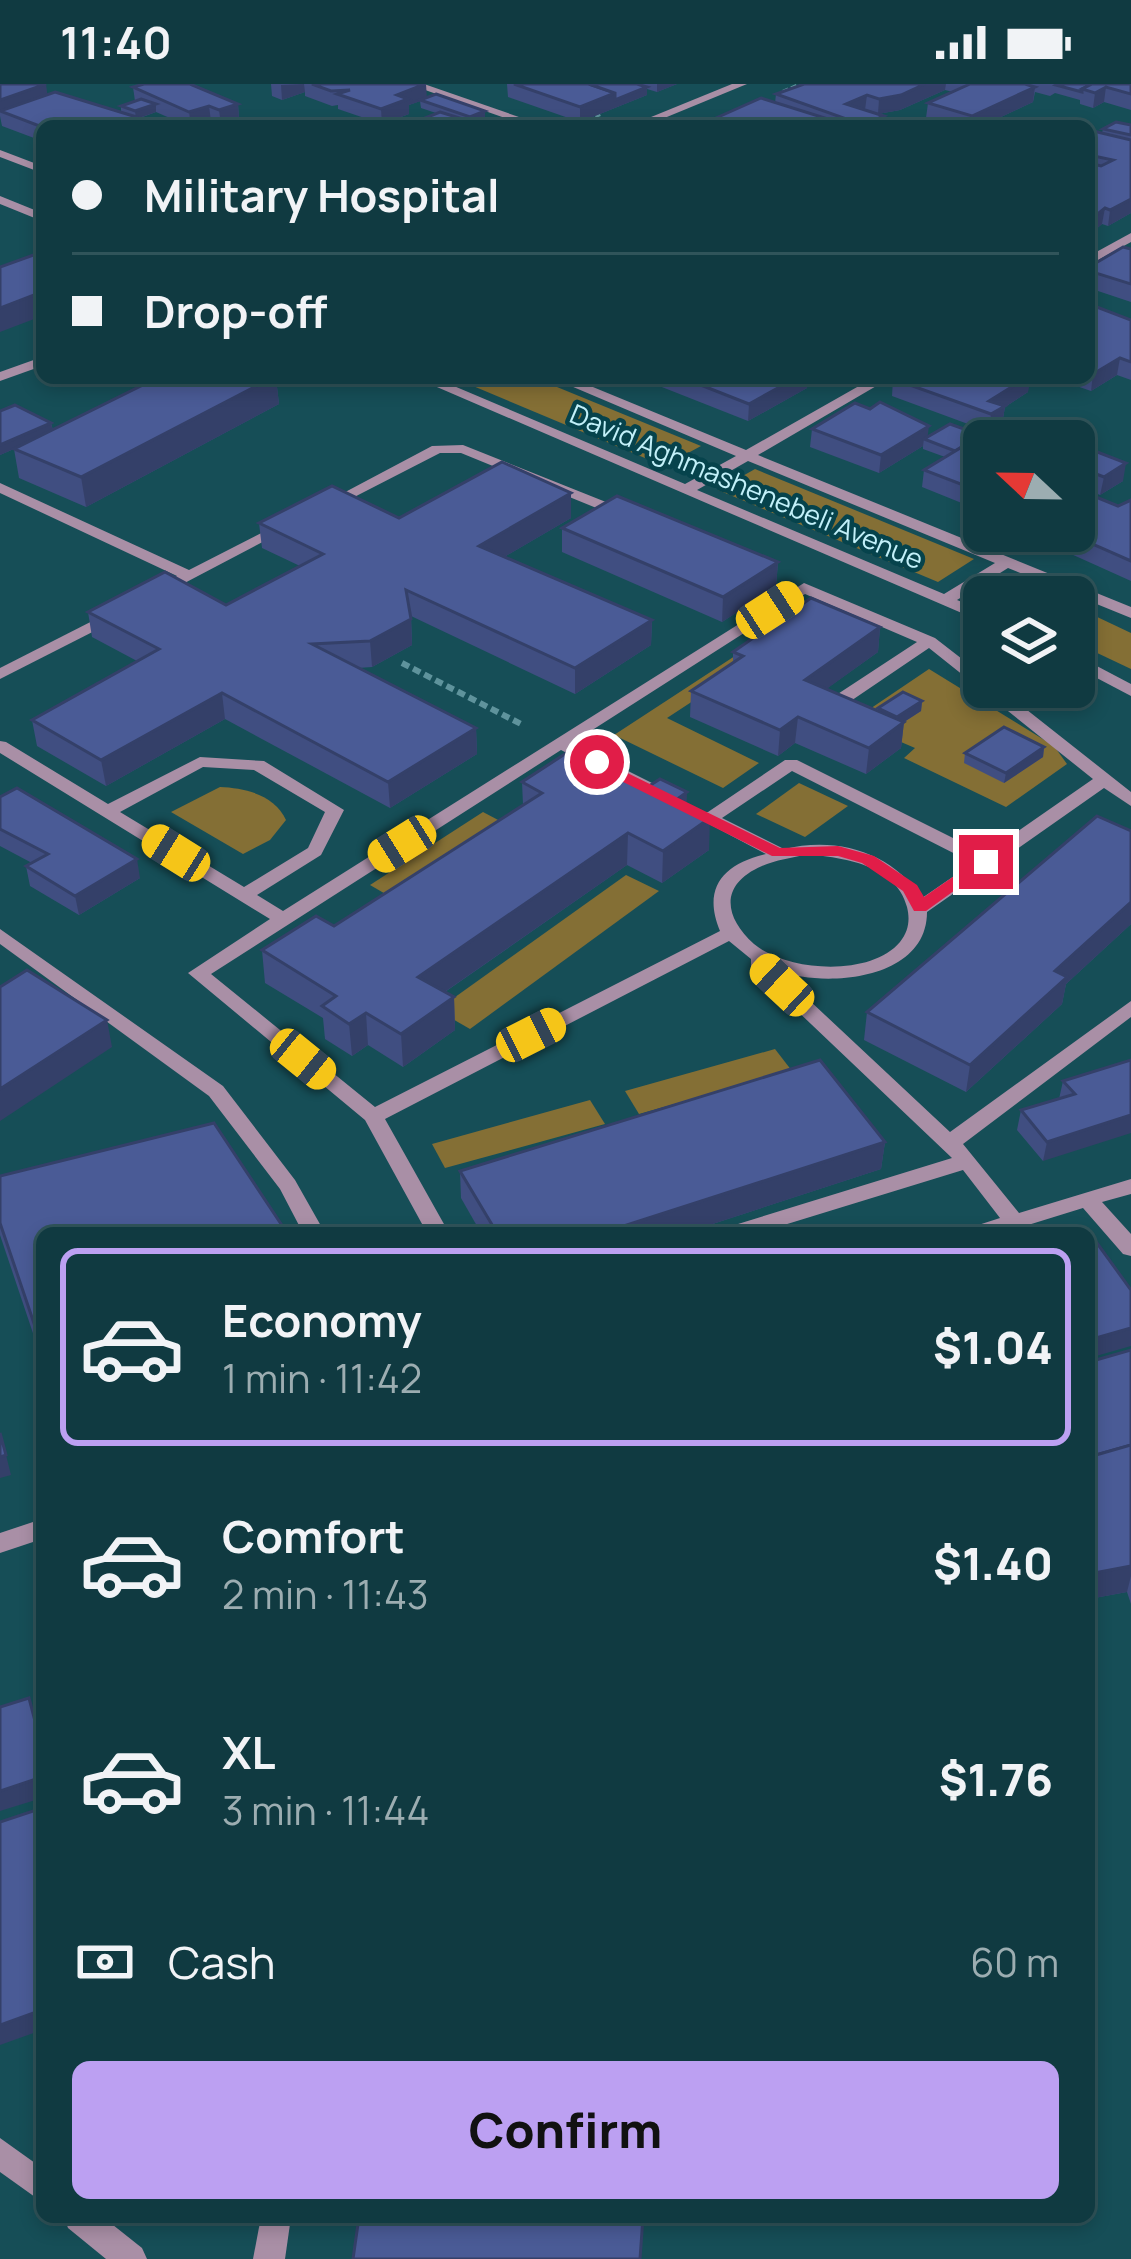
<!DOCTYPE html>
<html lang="en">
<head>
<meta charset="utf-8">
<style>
  :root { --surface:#103a41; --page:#194148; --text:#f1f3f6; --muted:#9cadb1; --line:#30545a; --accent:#bca0f2 }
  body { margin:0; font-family:Manrope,sans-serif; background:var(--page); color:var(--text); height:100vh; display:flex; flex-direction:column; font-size:45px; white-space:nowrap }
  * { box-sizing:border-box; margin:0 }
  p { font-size:39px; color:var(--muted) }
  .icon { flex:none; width:66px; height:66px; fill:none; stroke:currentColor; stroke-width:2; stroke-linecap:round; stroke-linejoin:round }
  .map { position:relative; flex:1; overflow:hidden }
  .drawer { position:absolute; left:36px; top:1143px; width:1059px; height:996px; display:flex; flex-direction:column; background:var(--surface); border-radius:18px; box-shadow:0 6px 18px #0003,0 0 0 3px var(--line) }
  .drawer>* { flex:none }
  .guide { position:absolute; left:36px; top:36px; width:1059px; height:264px; border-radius:18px; box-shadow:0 6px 18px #0003,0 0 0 3px var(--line); display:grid; align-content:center; height:264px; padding:0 36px; background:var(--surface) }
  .needle { width:78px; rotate:292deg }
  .controls { position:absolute; left:963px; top:336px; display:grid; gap:24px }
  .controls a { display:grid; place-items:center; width:132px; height:132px; border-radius:18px; background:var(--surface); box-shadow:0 6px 18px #0003,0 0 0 3px var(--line); font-size:60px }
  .end { position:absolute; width:54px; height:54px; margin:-27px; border:15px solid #e11d48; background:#fff; box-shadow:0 0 0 6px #fff }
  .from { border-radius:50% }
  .car { position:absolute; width:36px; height:72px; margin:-36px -18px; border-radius:15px; box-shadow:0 0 9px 3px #0007; background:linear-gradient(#f5c518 24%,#345 0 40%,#f5c518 0 76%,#345 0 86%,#f5c518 0) }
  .guide b { display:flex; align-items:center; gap:42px; height:114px; font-size:45px }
  .guide b+b { border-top:3px solid var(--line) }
  .guide i { width:30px; height:30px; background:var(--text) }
  ul { padding:21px 0 0; list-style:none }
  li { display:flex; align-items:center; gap:36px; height:198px; margin:0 24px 18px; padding:0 12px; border:6px solid transparent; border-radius:18px }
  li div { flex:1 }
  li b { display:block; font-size:45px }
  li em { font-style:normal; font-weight:800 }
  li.active { border-color:var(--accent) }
  li>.icon { width:108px; height:108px; stroke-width:1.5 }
  .pay { display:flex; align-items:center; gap:30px; height:132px; padding:0 36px; font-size:45px }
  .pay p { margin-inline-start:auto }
  .action { display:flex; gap:24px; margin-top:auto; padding:24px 36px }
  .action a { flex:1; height:138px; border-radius:18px; background:var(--accent); color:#111; font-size:48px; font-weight:800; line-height:138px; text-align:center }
  .status { display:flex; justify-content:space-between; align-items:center; height:84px; padding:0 60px; background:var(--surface); direction:ltr }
  .status svg { height:33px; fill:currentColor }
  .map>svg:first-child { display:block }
</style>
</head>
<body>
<div class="status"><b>11:40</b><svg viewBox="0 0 49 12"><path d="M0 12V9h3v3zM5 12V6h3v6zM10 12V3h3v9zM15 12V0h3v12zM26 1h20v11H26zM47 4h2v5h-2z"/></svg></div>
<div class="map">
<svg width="1131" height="2175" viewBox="0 0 1131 2175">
  <rect width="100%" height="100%" fill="#164e57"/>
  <g fill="#846f35">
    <polygon points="454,294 535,294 701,362 664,382"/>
    <polygon points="755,385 974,475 938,498 718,406"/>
    <polygon points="1074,522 1131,549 1131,585 1074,558"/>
    <polygon points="767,551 783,558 667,634 759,679 723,704 614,651"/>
    <polygon points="929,585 1054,662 1067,680 1006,723 904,674 915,664 852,637"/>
    <polygon points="799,699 848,722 805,753 756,730"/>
    <path d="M220,703C245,704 275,711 286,736L270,756L243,770L171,728Z"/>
    <polygon points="483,728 521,748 408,823 370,801"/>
    <polygon points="626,791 659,807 470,945 437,926"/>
    <polygon points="775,965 792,987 639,1030 625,1007"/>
    <polygon points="590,1016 605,1040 445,1084 432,1060"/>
  </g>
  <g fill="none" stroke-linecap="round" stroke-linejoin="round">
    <g stroke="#5f939c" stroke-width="4.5" stroke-dasharray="6 3" stroke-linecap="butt">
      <polyline points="783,8 802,0"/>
      <polyline points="570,42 600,30"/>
    </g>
    <polyline stroke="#5f939c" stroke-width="6" stroke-dasharray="8 4.5" stroke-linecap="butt" points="402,579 521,640"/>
    <g fill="#a98fa6" fill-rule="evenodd">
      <polygon points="408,0 424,0 545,42 528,42"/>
      <polygon points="732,0 747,0 645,42 629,42"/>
      <polygon points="0,66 42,82 42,89 0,73"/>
      <polygon points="0,112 42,129 42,137 0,120"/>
      <polygon points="1131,149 1131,158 1089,181 1089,172"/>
      <polygon points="42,273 42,282 0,297 0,288"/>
      <path d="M416,294H435L685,400L736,372L552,294H571L746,366L873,294H890L758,371L1131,523V534L1008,484L957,516L984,527V538L978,536ZM748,377L995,479L944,510L697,406Z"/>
      <polygon points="463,361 631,428 633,431 621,434 461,369 440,369 329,426 317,423 432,362"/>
      <polygon points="0,399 189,486 281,439 293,442 177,503 169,498 177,492 0,409"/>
      <path d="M804,499L935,554L984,592V603H998L1131,708V722L1104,704L927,828C927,896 827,904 778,887L950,1048L1131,917V933L963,1060L1019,1129L1131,1095V1110L1102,1118L1131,1150V1172L1123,1170L1083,1124L1002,1149H966L969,1144L1000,1134L963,1086L758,1149H722L725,1144L952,1074L751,883V875L729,857L385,1035L449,1149H427L365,1036L188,889L270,835L0,669V657L6,658L108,720L200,673L264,677L344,726L321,771L257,811L283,827ZM805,510L917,558L821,621V629H833L929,564L1093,695L985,770L797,676H785L708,728H697L694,732L766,770C723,780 702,804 720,847L375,1023L211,890L561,666L664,719H676V711L572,659ZM203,683L254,686L325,728L308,764L244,803L120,728ZM792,687L973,779L922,814C892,768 837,752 784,765L722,734ZM807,770C843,774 896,780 907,823C910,835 909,847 900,858C871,893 787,888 754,860C723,832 720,800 762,782C775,776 793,774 807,770Z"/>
      <polygon points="112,527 120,532 118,535 0,595 0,584"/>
      <polygon points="1074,570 1131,600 1131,612 1074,582"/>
      <polygon points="0,845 223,1002 295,1096 325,1149 303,1149 280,1105 209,1012 0,860"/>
      <polygon points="42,1435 42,1455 0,1469 0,1449"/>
      <polygon points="0,2054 42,2084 42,2118 0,2088"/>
      <polygon points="64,2133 103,2133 142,2164 147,2175 106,2175 68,2144"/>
      <polygon points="261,2133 291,2133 285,2175 253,2175"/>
    </g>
  </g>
  <g fill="#404e81">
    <polygon points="0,0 121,28 121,22 135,17 133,3 238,20 239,35 221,41 211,37 188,42 156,28 140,34 156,39 157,42 42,42 42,57 2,42 0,32"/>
    <polygon points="271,0 426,0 426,14 485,27 485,35 470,41 466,40 466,42 405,42 436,29 421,24 420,17 409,21 409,30 382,40 338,25 338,21 332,22 305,12 305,8 282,16 272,12"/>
    <polygon points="507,0 677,0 657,8 647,5 647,11 580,38 508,13"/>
    <polygon points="804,0 1131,0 1131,26 1104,18 1093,24 1080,20 1080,16 1055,9 1050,12 1035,8 1033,18 982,42 952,42 926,34 928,19 953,8 945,6 900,26 878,30 883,42 698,42 775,19 776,10"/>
    <polygon points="1131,41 1131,129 1108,142 1102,140 1089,151 1089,46 1102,49 1103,45"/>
    <polygon points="1131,165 1131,218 1089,204 1089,183"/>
    <polygon points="1089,220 1131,236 1131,296 1117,291 1091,307 1065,298 1066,294 1089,294"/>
    <polygon points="157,294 276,294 279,320 86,423 19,394 14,365 23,361 0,371 0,327 51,339 53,346"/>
    <polygon points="639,294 808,294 807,304 748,337"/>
    <polygon points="893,295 1028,308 1005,323 1002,340 991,347 984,357 984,428 922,403 924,386 945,373 923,365 923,362 879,389 810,363 812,345 927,353 981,351 987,347 892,312"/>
    <polygon points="1074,359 1123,397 1100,411 1088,406 1084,408 1118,422 1131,416 1131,497 1020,447 1074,447"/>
    <polygon points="399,434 571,434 504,473 652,536 651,561 575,610 411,532 412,561 372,583 358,584 476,644 477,670 390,724 225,635 106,702 37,662 32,636 137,577 92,553 88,528 226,521 300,482 262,464 259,439"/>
    <polygon points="562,444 778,478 776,503 722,538 562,468"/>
    <polygon points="880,543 878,568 826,605 878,627 878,624 922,617 921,627 904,638 901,664 866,690 795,659 778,672 690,633 691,607 733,579 733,568"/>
    <polygon points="1044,663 1043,673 1004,699 964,679 965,669"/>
    <polygon points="522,698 646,704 687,722 709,766 662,799 627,781 445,908 454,913 455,946 403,983 368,961 352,972 325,955 323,934 265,899 262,866 334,842 523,721"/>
    <polygon points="0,713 140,794 79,831 30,802 26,782 32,779 0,762"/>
    <polygon points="1131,747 1131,840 1066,900 1062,920 966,1008 864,956 867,928"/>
    <polygon points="1131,976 1043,1077 1017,1046 1021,1026 1059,1015 1063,997"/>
    <polygon points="885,1058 881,1085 685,1149 481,1149 461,1114 460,1087"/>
    <polygon points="0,1092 42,1149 42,1276 0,1151"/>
    <polygon points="1131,1266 1131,1520 1127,1508 1089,1515 1089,1278"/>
  </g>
  <g fill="#344069">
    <polygon points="46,0 48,15 0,27 0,16"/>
    <polygon points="304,0 305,8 282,16 281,1"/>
    <polygon points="426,0 427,15 409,21 409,30 382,40 381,25 397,11"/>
    <polygon points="657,0 677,0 657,8"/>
    <polygon points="925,0 946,0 945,6 900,26 878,30 879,15"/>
    <polygon points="647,3 647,11 580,38 580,23 615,9"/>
    <polygon points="1035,3 1033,18 982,42 971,42 972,32"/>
    <polygon points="1106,3 1104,18 1093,24 1095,9"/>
    <polygon points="867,11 865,26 846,20"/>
    <polygon points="156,20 156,28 136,35 135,27"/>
    <polygon points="238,20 239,35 221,41 219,26"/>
    <polygon points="209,22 211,37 191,42 189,28"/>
    <polygon points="485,27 485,35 470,41 470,33"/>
    <polygon points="884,32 883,42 863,42"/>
    <polygon points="1131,115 1131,129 1108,142 1110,126"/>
    <polygon points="1105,124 1102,140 1089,151 1089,137"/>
    <polygon points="42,208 42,232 0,248 0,224"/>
    <polygon points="1120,274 1117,291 1091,307 1093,290"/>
    <polygon points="272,294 276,294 279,320 86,423 81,393"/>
    <polygon points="796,294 808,294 807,304 748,337 749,320"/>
    <polygon points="1026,294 1031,294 1028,308 1005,323 1002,340 989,348 991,330 989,317"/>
    <polygon points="51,339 53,348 0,371 0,361"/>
    <polygon points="929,342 927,357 924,355 923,362 879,389 881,371"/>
    <polygon points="1126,379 1123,397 1100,411 1104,393"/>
    <polygon points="1091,388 1088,406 1074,415 1074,399"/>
    <polygon points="571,409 571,434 480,487 479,462"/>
    <polygon points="778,478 776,503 722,538 723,513"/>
    <polygon points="411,535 412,561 372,583 370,557"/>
    <polygon points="652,536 651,561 575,610 575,584"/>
    <polygon points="880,543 878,568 803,622 805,596"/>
    <polygon points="222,609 225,635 106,702 101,676"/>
    <polygon points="922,617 921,627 904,638 901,664 866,690 869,664 896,643 897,633"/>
    <polygon points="798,633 795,659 778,672 780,646"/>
    <polygon points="476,644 477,670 390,724 388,698"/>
    <polygon points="1044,663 1043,673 1004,699 1006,689"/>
    <polygon points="687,708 686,740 676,716"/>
    <polygon points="710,734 709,766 662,799 663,767"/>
    <polygon points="628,749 627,781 420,925 418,893"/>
    <polygon points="137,775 140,794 79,831 75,812"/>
    <polygon points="1131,818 1131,840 1066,900 1062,920 966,1008 970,981 1055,887"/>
    <polygon points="454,913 455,946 403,983 401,950"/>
    <polygon points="366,929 368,961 352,972 349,940"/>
    <polygon points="107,936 112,963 0,1037 0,1005"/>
    <polygon points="1131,1031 1131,1049 1043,1077 1047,1058"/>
    <polygon points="885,1058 881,1085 685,1149 602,1149"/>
    <polygon points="1131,1244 1131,1262 1089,1274 1089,1256"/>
    <polygon points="6,1371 11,1391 0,1394 0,1373"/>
    <polygon points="1131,1482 1131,1492 1127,1508 1089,1515 1089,1490"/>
    <polygon points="42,1693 42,1714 0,1727 0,1707"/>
    <polygon points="42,1926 42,1946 0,1961 0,1941"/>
  </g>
  <g fill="#4a5b96" stroke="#344069" stroke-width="3">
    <polygon points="0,0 46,0 0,16"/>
    <polygon points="144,0 190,0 238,20 219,26 209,22 189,28 133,3"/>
    <polygon points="312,0 425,0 397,11 408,15 381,25 337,10 350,6 331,7"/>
    <polygon points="514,0 589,0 615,9 580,23"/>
    <polygon points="589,0 637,0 647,3 615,16 615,9"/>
    <polygon points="804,0 925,0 901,11 879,15 867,11 846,20 884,32 863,41 776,10"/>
    <polygon points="970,0 1025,0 1035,3 972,32 928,19"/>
    <polygon points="1058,0 1092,0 1082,5 1082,8 1056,1"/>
    <polygon points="1092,0 1131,0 1131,10 1106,3 1095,9 1082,5"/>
    <polygon points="55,8 156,39 148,42 42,43 0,27"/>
    <polygon points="436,10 485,27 470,33 420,16"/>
    <polygon points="761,14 828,35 815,41 804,37 796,42 698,42"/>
    <polygon points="141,15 156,20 135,27 121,22"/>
    <polygon points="440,28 466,36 452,42 405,42"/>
    <polygon points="253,36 268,42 238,42"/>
    <polygon points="1116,38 1131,41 1131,51 1103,45"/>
    <polygon points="1089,46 1131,56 1131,115 1110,126 1105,124 1089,137 1089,79 1101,82 1113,76 1089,71"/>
    <polygon points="1123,163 1131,165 1131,200 1089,187 1089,183"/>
    <polygon points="42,168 42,208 0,224 0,183"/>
    <polygon points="1089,220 1131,236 1131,278 1120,274 1093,290 1089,289"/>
    <polygon points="157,294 272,294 81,393 14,365"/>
    <polygon points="683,294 796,294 749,320"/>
    <polygon points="895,294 1026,294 989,317 1005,322 991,330 893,295"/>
    <polygon points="880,318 929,342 881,371 812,345 855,319 870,325"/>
    <polygon points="15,321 51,339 0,361 0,327"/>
    <polygon points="950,340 981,351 955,367 924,355"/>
    <polygon points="990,346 1019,357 984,357 984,409 924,386"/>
    <polygon points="1074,359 1126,379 1104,393 1091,388 1074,399"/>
    <polygon points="502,378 571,409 479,462 652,536 575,584 406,506 411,535 370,557 312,560 476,644 388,698 222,609 101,676 32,636 159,565 88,528 165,488 226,521 323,470 259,439 332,402 399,434"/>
    <polygon points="1074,404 1118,422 1131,416 1131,477 1063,447 1074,447"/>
    <polygon points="617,412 778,478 723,513 562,444"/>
    <polygon points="811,514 880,543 805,596 904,638 869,664 798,633 780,646 691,607 743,572 733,568"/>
    <polygon points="903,608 922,617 897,633 878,624"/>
    <polygon points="1004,643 1044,663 1006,689 965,669"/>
    <polygon points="571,666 646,704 660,695 687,708 676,716 710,734 663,767 628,749 418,893 454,913 401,950 366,929 349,940 322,922 336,912 262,866 316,832 334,842 542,709 522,698"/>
    <polygon points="17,704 137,775 75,812 26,782 48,770 0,745 0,713"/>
    <polygon points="1097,732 1131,747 1131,818 1055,887 1067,893 970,981 867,928"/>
    <polygon points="27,886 107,936 0,1005 0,903"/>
    <polygon points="820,976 885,1058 602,1149 497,1149 460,1087"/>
    <polygon points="1131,976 1131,1031 1047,1058 1021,1026 1075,1010 1063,997"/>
    <polygon points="214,1039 287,1149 42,1149 42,1263 0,1139 0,1092"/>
    <polygon points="1094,1155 1131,1206 1131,1244 1089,1256 1089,1156"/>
    <polygon points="1131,1266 1131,1361 1089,1373 1089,1278"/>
    <polygon points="0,1349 6,1371 0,1373"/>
    <polygon points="1131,1361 1131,1482 1089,1490 1089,1373"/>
    <polygon points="29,1614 42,1664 42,1693 0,1707 0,1623"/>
    <polygon points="42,1724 42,1926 0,1941 0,1738"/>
    <polygon points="359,2133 643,2133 640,2175 353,2175"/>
  </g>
  <polygon fill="#e11d48" points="597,674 780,764 838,762 874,772 917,801 924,813 980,774 994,778 926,827 914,827 903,807 862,779 838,772 772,772 591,682 589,678"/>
  <g text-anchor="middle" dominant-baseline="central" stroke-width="9" stroke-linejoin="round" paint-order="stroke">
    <g font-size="27" fill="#c2f0f9" stroke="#06434c">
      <text transform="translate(747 402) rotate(23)">David Aghmashenebeli Avenue</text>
    </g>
  </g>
</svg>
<div class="controls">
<a><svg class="needle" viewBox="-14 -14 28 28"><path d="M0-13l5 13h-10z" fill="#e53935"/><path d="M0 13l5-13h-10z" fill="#9cadb1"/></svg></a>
<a><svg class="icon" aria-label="layers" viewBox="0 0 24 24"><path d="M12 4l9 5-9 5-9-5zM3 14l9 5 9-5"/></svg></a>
</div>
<i class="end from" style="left:597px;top:678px"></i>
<i class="end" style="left:986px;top:778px"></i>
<i class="car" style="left:770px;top:526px;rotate:57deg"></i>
<i class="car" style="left:402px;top:760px;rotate:238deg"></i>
<i class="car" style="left:176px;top:769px;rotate:302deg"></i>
<i class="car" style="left:782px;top:901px;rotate:313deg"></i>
<i class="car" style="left:531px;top:951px;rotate:63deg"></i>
<i class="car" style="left:303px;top:975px;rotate:129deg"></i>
<div class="guide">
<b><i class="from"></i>Military Hospital</b>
<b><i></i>Drop-off</b>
</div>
<section class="drawer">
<ul>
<li class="active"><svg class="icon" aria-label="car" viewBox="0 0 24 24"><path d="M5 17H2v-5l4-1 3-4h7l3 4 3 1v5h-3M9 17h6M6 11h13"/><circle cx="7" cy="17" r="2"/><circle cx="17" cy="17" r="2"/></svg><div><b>Economy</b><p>1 min · 11:42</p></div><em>$1.04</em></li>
<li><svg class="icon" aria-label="car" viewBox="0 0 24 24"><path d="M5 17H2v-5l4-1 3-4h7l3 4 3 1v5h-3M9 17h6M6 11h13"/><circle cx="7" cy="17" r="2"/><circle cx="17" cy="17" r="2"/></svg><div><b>Comfort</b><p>2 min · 11:43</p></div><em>$1.40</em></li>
<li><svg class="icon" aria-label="car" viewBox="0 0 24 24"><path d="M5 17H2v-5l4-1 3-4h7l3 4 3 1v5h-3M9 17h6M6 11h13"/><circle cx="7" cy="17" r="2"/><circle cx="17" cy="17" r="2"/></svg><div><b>XL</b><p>3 min · 11:44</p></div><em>$1.76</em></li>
</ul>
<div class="pay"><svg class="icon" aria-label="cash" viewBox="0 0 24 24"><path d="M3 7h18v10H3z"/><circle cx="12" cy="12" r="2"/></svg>Cash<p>60 m</p></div>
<div class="action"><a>Confirm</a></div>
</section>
</div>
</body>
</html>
